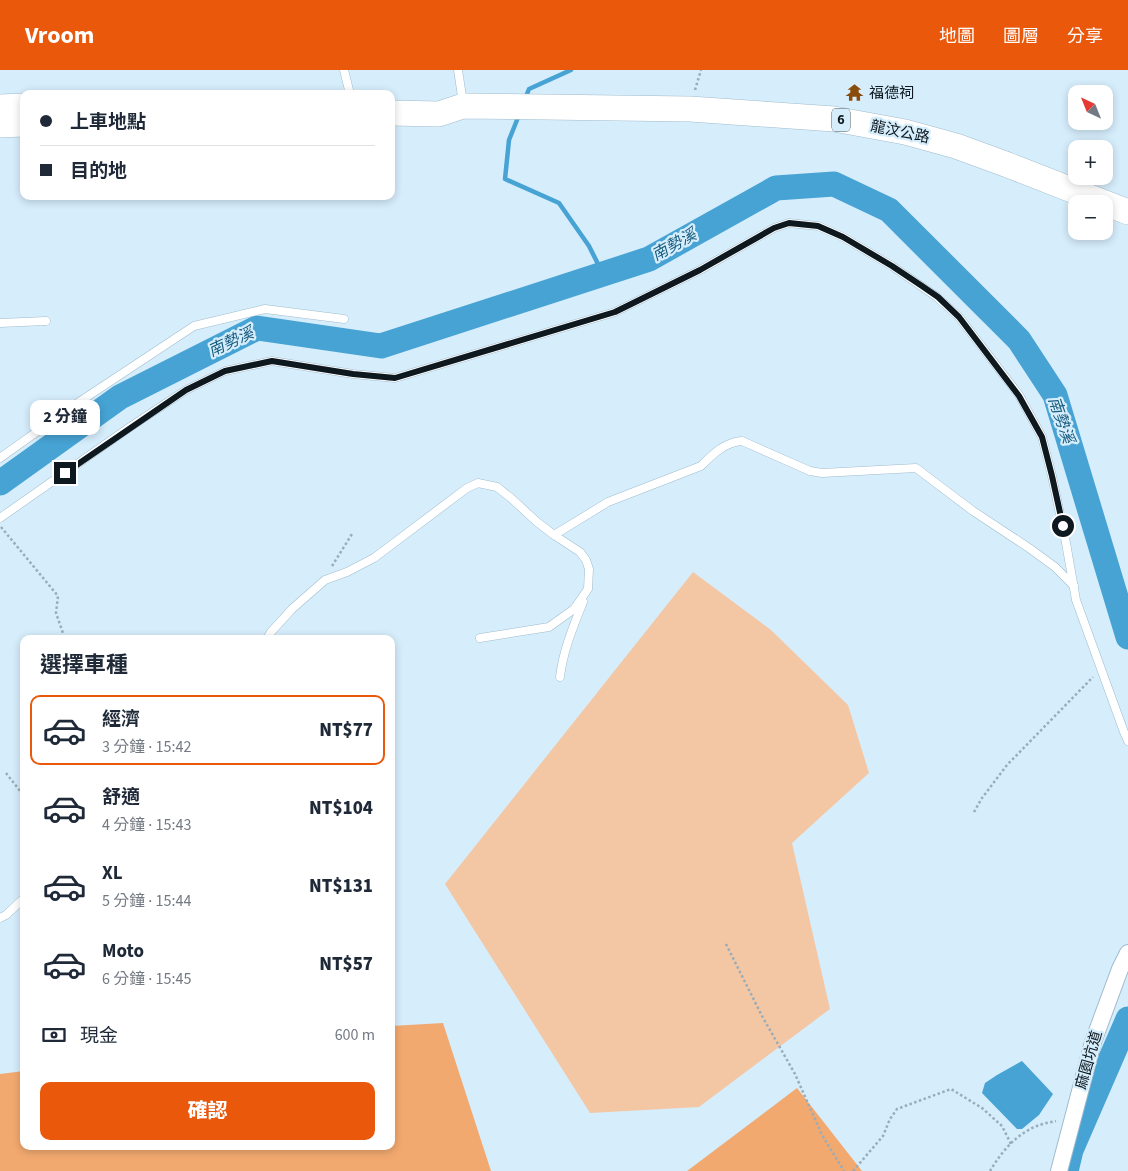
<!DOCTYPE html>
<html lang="zh-TW">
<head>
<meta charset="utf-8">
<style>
  :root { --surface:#fff; --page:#f2f2f3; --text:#1f2937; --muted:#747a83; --line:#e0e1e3; --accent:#ea580c }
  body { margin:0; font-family:"Source Sans 3","Noto Sans TC",sans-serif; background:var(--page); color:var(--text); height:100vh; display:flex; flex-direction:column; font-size:19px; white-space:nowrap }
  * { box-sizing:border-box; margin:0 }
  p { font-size:16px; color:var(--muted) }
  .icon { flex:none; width:28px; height:28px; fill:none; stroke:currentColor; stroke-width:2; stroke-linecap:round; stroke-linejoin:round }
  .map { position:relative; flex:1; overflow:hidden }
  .details { position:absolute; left:20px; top:565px; width:375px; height:515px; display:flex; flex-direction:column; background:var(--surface); border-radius:10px; box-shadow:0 2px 8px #0003 }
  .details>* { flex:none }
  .hud { position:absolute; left:20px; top:20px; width:375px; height:110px; border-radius:10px; box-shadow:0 2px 8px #0003; display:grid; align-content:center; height:110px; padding:0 20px; background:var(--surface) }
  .needle { width:32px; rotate:317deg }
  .controls { position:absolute; left:1068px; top:15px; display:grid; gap:10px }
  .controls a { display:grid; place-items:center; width:45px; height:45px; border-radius:10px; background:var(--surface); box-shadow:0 2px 8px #0003; font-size:25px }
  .end { position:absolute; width:22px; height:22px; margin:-11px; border:6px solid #0e181f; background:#fff; box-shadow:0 0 0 2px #fff }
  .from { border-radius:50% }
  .bubble { position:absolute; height:35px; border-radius:10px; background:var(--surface); box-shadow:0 2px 8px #0003; font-size:16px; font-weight:800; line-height:35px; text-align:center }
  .hud b { display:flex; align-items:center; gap:18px; height:48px; font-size:19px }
  .hud b+b { border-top:1px solid var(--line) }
  .hud i { width:12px; height:12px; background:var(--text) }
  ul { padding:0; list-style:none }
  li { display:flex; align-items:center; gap:15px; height:70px; margin:0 10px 8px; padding:0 10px; border:2px solid transparent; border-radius:10px }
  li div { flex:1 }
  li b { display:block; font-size:19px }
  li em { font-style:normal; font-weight:800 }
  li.current { border-color:var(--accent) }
  li>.icon { width:45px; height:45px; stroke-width:1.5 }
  h2 { padding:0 20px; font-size:22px; line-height:60px }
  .pay { display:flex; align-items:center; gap:12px; height:55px; padding:0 20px; font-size:19px }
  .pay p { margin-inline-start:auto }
  .button { display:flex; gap:10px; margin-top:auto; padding:10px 20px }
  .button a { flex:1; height:58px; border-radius:10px; background:var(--accent); color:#fff; font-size:20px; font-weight:800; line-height:58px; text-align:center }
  header { display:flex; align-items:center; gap:30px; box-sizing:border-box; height:70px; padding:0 25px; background:var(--accent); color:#fff }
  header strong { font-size:24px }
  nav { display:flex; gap:28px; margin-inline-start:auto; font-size:18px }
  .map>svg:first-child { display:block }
</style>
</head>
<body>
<header>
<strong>Vroom</strong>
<nav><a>地圖</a><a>圖層</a><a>分享</a></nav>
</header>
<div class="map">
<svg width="1128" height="1101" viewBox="0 0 1128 1101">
  <rect width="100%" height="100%" fill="#d6edfc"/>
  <polygon fill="#f4c7a4" points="693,502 771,560 848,635 869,703 792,773 830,939 699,1037 590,1043 445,814"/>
  <g fill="#f2a96f">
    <polygon points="443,953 491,1101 0,1101 0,1004 24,1001 24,1076 391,1076 391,956"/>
    <polygon points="797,1018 862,1101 687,1101"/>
  </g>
  <polygon fill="#46a3d4" points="1022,991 1053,1024 1039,1045 1022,1059 1017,1059 982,1023 985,1013 997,1005"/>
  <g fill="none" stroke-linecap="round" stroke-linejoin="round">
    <g stroke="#46a3d4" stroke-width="4.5">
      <polyline points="525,29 529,19 571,0"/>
      <polyline points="519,45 509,70 505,109 559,133 589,176 603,204"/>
    </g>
    <g stroke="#46a3d4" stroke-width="25">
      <polyline points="0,413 120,327 257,258 381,276 649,189 776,118 834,114 889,140 1019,270 1055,325 1128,567"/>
      <polyline points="1066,1101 1071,1080 1128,949"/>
    </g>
    <defs>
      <g id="service">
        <polyline points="344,0 350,24"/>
        <polyline points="458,0 463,33"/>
        <polyline points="0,253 46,251"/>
        <polyline points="0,388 76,334 194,256 265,239 344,249"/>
        <polyline points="0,448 130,357 186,320 225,301 272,291 353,304 395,308 615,242 700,200 774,158 789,153 818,156 843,167 892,196 937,227 959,247 1019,325 1042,367 1052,406 1066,473 1076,530 1124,662 1128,671"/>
        <path d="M554,465L608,432L701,396C713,384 725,372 742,371L810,401L822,403L916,398L973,441L1029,478L1055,497L1074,516"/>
        <polyline points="267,569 271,562 292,539 325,510 347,502 374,488 467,418 478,413 497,417 511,428 537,452 554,465 580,482 586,490 589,499 588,519 574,539 549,557 480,568"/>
        <path d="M560,607C563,581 573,557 583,532"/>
        <polyline points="0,848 6,845 24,828"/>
      </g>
      <polyline id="minor" points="1059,1101 1093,972 1120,899 1128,883"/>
      <g id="primary">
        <polyline points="0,37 24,36"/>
        <polyline points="391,43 439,44 463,36 690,39 834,49 905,62 956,76 1008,95 1128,142"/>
        <polyline points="0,55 24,54"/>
      </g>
    </defs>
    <use href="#service" stroke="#a0bccd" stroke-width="9"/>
    <use href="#minor" stroke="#a0bccd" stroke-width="18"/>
    <use href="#primary" stroke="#a0bccd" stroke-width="26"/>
    <g stroke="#99acb9" stroke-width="2.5" stroke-dasharray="2.5 2.5" stroke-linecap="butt">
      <polyline points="695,20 701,0"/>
      <polyline points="1,457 58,526 56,543 64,566 64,569"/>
      <polyline points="332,496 352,464"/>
      <polyline points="6,703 24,726"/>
      <polyline points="974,742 982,728 1007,695 1093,607"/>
      <polyline points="726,874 762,946 795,1004 822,1065 844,1101"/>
      <polyline points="853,1101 883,1066 890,1049 897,1039 951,1019 982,1038 1002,1056 1011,1074"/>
      <path d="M990,1101C999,1086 1011,1070 1027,1061C1036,1055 1046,1053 1056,1051"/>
    </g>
    <use href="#service" stroke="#fff" stroke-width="8"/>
    <use href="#minor" stroke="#fff" stroke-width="16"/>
    <use href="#primary" stroke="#fff" stroke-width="25"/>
  </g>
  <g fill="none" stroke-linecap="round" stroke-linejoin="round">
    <polyline stroke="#0e181f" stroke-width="6" points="65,403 186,320 225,301 272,291 353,304 395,308 615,242 700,200 774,158 789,153 818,156 843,167 892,196 922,216 938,227 959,247 1019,326 1042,367 1052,406 1063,456"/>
  </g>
  <defs>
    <symbol id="temple-bare" viewBox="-9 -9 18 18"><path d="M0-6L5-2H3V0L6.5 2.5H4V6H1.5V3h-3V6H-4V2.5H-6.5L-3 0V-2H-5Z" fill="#894c0c" stroke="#d6edfc" stroke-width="2.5" paint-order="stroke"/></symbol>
  </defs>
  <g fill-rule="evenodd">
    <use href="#temple-bare" x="842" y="10" width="25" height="25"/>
  </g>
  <g text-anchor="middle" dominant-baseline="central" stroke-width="4.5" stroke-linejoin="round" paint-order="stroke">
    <rect fill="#d6edfc" stroke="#4a5861" stroke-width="1" x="832" y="38.5" width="18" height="23" rx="4"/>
    <g font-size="14" font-weight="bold" fill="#0e181f">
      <text x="841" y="50">6</text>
    </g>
    <g font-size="15" fill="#0e181f" stroke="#d6edfc" text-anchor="start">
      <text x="869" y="23">福德祠</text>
    </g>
    <g font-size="15" fill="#0e181f" stroke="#d6edfc">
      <text transform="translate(900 62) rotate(12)">龍汶公路</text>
      <text transform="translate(1089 990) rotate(-74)">麻園坑道</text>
    </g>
    <g font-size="16" font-style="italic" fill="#165c7e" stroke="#d6edfc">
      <text transform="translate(674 175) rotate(-29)">南勢溪</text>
      <text transform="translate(231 272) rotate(-25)">南勢溪</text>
      <text transform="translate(1061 350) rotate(71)">南勢溪</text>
    </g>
  </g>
</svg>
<div class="controls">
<a><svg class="needle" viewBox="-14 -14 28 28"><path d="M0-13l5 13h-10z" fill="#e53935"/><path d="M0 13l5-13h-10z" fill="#747a83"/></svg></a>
<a>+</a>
<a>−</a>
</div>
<i class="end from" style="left:1063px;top:456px"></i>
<i class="end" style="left:65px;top:403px"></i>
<div class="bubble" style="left:30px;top:330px;width:70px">2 分鐘</div>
<div class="hud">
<b><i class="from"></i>上車地點</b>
<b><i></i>目的地</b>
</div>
<section class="details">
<h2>選擇車種</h2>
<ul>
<li class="current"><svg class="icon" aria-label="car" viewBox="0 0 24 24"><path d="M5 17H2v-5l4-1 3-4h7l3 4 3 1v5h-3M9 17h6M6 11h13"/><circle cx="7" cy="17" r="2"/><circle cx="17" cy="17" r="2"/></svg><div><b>經濟</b><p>3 分鐘 · 15:42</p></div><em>NT$77</em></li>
<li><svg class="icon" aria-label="car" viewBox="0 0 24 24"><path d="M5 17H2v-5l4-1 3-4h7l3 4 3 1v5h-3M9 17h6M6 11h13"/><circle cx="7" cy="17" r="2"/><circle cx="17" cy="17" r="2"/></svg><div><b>舒適</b><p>4 分鐘 · 15:43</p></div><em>NT$104</em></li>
<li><svg class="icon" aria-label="car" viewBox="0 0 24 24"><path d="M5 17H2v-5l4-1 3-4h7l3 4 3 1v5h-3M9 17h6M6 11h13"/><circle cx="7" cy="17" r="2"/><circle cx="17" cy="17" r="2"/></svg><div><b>XL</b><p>5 分鐘 · 15:44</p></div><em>NT$131</em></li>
<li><svg class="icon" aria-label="car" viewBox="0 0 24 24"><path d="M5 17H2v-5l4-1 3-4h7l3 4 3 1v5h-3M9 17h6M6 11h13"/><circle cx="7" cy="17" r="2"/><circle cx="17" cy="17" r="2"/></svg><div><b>Moto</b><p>6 分鐘 · 15:45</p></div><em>NT$57</em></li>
</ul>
<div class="pay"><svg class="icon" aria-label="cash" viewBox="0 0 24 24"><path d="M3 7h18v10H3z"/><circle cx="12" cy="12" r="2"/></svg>現金<p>600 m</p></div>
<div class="button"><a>確認</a></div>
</section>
</div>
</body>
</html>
